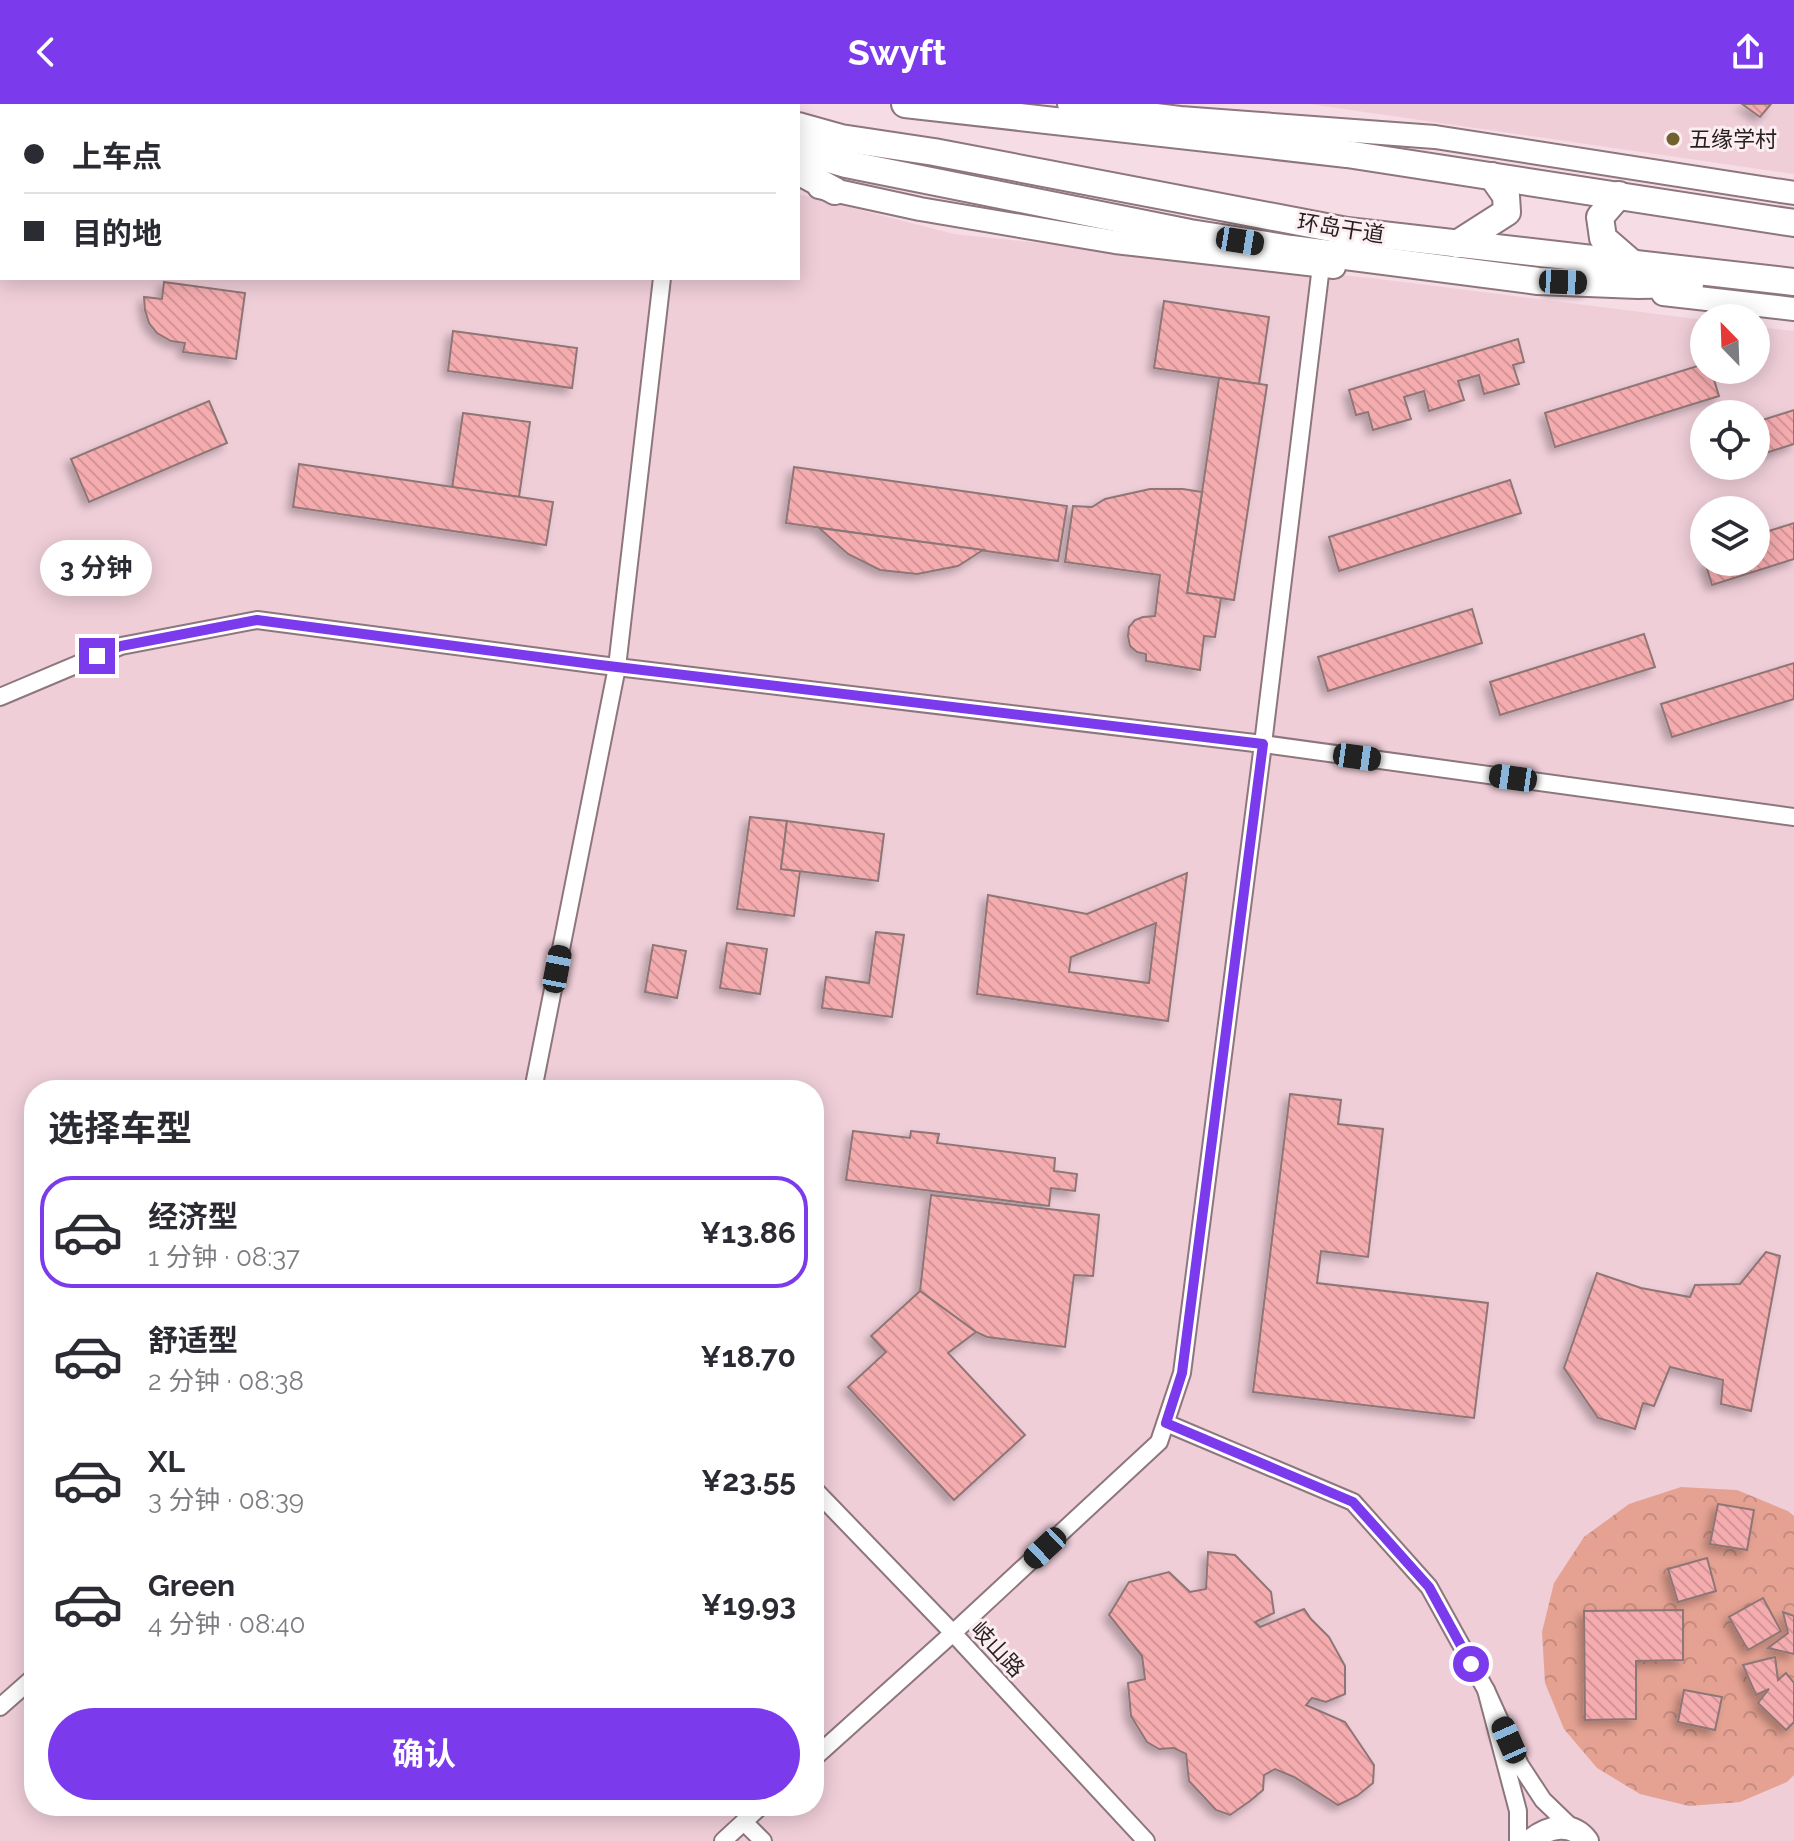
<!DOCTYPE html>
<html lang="zh">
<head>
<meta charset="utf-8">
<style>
  :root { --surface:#fff; --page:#f2f2f3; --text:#2b2b33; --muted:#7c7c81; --line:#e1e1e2; --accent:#7c3aed }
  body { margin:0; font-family:Raleway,"Noto Sans SC",sans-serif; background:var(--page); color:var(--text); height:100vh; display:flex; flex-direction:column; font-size:30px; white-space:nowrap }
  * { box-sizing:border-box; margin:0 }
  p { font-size:26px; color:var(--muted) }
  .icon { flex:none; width:44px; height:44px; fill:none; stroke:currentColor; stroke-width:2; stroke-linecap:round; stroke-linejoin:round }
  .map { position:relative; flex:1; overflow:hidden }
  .drawer { position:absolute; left:24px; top:976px; width:800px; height:736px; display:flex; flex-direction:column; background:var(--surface); border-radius:32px; box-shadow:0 4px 20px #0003 }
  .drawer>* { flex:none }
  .hud { position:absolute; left:0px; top:0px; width:800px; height:176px; box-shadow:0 4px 20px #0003; display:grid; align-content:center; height:176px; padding:0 24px; background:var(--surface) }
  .needle { width:52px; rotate:337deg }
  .tools { position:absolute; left:1690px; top:200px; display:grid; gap:16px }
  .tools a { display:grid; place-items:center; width:80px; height:80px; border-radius:50%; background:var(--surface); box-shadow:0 4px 20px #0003; font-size:40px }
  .end { position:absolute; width:36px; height:36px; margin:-18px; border:10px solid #7c3aed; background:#fff; box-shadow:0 0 0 4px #fff }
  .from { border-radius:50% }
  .bubble { position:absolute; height:56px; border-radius:28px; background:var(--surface); box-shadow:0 4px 20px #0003; font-size:26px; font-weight:700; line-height:56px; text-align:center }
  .car { position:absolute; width:24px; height:48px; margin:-24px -12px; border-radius:10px; box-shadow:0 0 6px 2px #0007; background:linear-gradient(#222 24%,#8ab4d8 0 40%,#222 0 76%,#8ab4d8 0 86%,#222 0) }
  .hud b { display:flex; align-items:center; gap:28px; height:76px; font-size:30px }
  .hud b+b { border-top:2px solid var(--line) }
  .hud i { width:20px; height:20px; background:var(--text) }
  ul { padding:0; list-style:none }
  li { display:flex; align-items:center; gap:24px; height:112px; margin:0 16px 12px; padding:0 8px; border:4px solid transparent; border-radius:32px }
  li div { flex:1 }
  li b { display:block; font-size:30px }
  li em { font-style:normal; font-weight:700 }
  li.selected { border-color:var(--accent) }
  li>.icon { width:72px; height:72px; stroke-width:1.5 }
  h2 { padding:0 24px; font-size:36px; line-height:96px }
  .cta { display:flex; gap:16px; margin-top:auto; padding:16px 24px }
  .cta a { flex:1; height:92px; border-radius:48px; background:var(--accent); color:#fff; font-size:32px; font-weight:700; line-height:92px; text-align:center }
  header { display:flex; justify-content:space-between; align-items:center; height:104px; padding:0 24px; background:var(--accent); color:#fff; font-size:36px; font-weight:700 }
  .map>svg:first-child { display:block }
</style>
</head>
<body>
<header><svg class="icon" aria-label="back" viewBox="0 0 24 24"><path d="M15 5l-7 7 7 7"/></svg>Swyft<svg class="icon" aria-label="share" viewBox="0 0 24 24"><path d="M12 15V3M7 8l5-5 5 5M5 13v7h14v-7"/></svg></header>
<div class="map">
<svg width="1794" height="1737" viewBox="0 0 1794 1737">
  <defs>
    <pattern id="park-crowns" width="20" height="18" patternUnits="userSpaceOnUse" patternTransform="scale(2)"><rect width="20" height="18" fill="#e5a292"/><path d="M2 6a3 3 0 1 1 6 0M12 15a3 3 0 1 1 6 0" fill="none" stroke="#c48b7e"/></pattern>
    <pattern id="building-back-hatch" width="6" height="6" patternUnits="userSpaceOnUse" patternTransform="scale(2)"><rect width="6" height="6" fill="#f5acaf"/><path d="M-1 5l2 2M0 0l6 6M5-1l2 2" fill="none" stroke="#d29496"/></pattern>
    <filter id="shadow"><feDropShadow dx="-5" dy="5" stdDeviation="4" flood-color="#0004"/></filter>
  </defs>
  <rect width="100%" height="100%" fill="#f6dce4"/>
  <g fill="#efced8" fill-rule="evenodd">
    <path d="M0,0H537L542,2H2V174H798V90L954,130L1379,175L1704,216V266H1756V223L1794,227V1737H0ZM1704,310H1756V362H1704ZM1704,406H1756V458H1704ZM34,986H814V1702H34Z"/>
    <polygon points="1309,0 1794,0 1794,70"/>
  </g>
  <polygon fill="url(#park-crowns)" points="1681,1383 1737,1386 1788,1407 1794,1412 1794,1671 1787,1678 1740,1698 1689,1702 1640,1690 1597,1664 1564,1625 1545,1579 1542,1528 1554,1479 1584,1433 1629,1400"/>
  <g fill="url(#building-back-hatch)" stroke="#8e7676" stroke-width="2" fill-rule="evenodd" filter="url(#shadow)">
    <polygon points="1742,0 1771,0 1760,13"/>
    <polygon points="164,178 245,189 236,255 183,248 185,239 171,237 157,229 149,219 145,206 144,193 162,195"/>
    <polygon points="1164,197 1269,213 1259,280 1154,264"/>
    <polygon points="453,227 577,244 572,284 448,267"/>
    <polygon points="1518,235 1524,258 1513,261 1519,280 1484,290 1479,271 1458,277 1464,296 1429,307 1424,287 1404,293 1411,315 1373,326 1368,308 1356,311 1349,286"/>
    <polygon points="1704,260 1704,266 1711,266 1719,292 1555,343 1545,309"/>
    <polygon points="1219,274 1267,281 1234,496 1187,489"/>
    <polygon points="209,297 227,339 89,398 71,355"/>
    <polygon points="1794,306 1794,340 1756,352 1756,318"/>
    <polygon points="463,309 530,318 519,393 452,384"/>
    <polygon points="299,360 553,398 546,441 293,403"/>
    <polygon points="794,363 1067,402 1058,457 786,419"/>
    <polygon points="1510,376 1521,409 1339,467 1329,433"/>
    <polygon points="1150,385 1183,385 1202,388 1187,489 1221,494 1215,533 1204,532 1200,566 1146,557 1146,550 1137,548 1130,542 1128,532 1129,523 1135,516 1143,513 1155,512 1160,471 1065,458 1073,402 1092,403 1105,395"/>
    <polygon points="1794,419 1794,455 1712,481 1705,458 1756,458 1756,431"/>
    <polygon points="819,424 983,446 958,462 917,470 880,466 848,450"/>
    <polygon points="1472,505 1482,539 1328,587 1318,553"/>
    <polygon points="1644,530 1655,563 1500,611 1490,578"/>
    <polygon points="1794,559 1794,595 1672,633 1661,600"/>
    <polygon points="750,713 787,717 781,765 800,767 794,812 737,805"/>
    <polygon points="787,717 884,730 878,777 781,765"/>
    <path d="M1187,769L1168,917L977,890L988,791L1087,810ZM1156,819L1149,879L1069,868L1071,853Z"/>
    <polygon points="876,828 904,831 892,913 822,904 826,873 869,879"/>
    <polygon points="727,839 767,845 760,890 720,884"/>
    <polygon points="653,841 686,847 677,894 645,888"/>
    <polygon points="1290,990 1341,996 1338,1020 1383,1025 1368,1153 1321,1147 1317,1179 1488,1199 1474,1314 1253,1288"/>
    <polygon points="853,1027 910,1034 911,1027 939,1030 937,1039 1055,1054 1054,1067 1077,1070 1075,1087 1051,1084 1049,1102 846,1076"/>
    <polygon points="931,1091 1099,1111 1093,1172 1074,1171 1065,1243 987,1233 976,1228 920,1187"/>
    <polygon points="1766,1148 1780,1152 1751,1307 1721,1300 1723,1276 1670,1263 1654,1302 1643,1299 1635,1325 1598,1314 1564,1264 1597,1169 1641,1184 1690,1193 1695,1181 1740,1180"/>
    <polygon points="920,1187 976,1228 948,1249 1025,1331 954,1396 848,1283 886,1248 871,1232"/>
    <polygon points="1718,1400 1754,1406 1747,1446 1710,1440"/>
    <polygon points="1208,1448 1235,1451 1271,1488 1274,1509 1255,1518 1260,1523 1304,1505 1311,1515 1329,1533 1345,1562 1345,1590 1326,1598 1312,1594 1306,1601 1345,1618 1374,1661 1373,1679 1357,1692 1338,1701 1294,1673 1275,1665 1264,1671 1263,1686 1250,1697 1230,1711 1216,1706 1189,1677 1186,1650 1174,1644 1159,1645 1147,1638 1131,1612 1128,1579 1145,1575 1142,1552 1109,1511 1129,1478 1169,1468 1190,1488 1206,1485"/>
    <polygon points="1707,1454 1716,1487 1678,1498 1668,1465"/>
    <polygon points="1763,1494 1781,1527 1748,1546 1729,1513"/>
    <polygon points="1683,1506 1683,1556 1636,1557 1636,1615 1585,1616 1584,1507"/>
    <polygon points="1783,1508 1794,1512 1794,1550 1768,1544 1788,1529"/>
    <polygon points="1775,1553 1778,1576 1786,1569 1794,1579 1794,1618 1786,1626 1758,1599 1769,1585 1756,1591 1743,1561"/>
    <polygon points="1684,1586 1722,1593 1715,1626 1678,1618"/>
  </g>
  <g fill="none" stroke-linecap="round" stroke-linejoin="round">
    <defs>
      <g id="minor">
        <polyline points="0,593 121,542 257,516 600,561 1263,640 1794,713"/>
        <polyline points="533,986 617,563 662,174"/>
        <polyline points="1166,1319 1353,1398 1429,1483 1486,1586"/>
        <polyline points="814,1385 953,1529 1146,1737"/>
        <polyline points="0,1603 34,1573"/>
        <polyline points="814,1654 953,1529 1159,1338 1182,1269 1263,640 1321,162"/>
        <polyline points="744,1718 763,1737"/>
        <polyline points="723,1737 761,1702"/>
        <polyline points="1518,1737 1518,1707 1486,1586 1520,1661 1543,1696 1573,1725"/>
      </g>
      <g id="secondary">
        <polyline points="553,0 558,2"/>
        <polyline points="1069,0 1180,14 1435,33 1794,89"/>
        <polyline points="819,83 920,105 1115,138 1334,163"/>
        <polyline points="1663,190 1794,205"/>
        <path d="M1530,1737C1548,1722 1572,1717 1587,1737"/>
      </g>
      <g id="trunk">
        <polyline points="641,0 647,2"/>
        <polyline points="674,0 677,2"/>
        <polyline points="736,0 741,2"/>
        <polyline points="905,0 1347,50 1794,119"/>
        <polyline points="798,22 841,34 934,48 1347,127 1794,178"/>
        <polyline points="798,46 846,60 1190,129 1291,145 1538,177 1638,181 1690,180"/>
        <polyline points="798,67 835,87"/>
        <polyline points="1619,91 1600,113 1603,134 1633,160"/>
        <polyline points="1457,140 1507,108 1506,92 1492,72"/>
      </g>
    </defs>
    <use href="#minor" stroke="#8d767d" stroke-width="20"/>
    <use href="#secondary" stroke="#8d767d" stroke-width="26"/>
    <use href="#trunk" stroke="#8d767d" stroke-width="30"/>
    <use href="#minor" stroke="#fff" stroke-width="16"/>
    <use href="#secondary" stroke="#fff" stroke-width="22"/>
    <use href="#trunk" stroke="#fff" stroke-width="26"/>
  </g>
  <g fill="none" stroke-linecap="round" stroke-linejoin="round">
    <polyline stroke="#7c3aed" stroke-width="10" points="97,552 121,542 257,516 600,561 1263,640 1182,1269 1166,1319 1353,1398 1429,1483 1471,1560"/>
  </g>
  <circle fill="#72602e" stroke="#fcedf1" stroke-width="3" cx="1673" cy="35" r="8"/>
  <g text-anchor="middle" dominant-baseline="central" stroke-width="6" stroke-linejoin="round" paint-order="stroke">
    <g font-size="22" fill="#271e20" stroke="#fcedf1" text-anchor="start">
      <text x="1689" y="35">五缘学村</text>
    </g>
    <g font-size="22" fill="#271e20" stroke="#fcedf1">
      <text transform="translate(1341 124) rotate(9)">环岛干道</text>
      <text transform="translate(998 1545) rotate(47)">岐山路</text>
    </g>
  </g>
</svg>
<div class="tools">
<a><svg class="needle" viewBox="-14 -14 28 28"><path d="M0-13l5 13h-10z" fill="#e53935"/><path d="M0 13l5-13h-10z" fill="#7c7c81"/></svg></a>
<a><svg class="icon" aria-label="locate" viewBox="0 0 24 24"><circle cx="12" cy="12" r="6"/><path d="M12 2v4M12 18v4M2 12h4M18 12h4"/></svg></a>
<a><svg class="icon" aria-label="layers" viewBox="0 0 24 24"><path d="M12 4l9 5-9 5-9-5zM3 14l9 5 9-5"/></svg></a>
</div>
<i class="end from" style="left:1471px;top:1560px"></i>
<i class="end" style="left:97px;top:552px"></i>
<div class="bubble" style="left:40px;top:436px;width:112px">3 分钟</div>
<i class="car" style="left:1240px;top:137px;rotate:99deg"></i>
<i class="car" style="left:1563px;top:178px;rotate:92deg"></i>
<i class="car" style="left:1357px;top:653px;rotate:98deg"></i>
<i class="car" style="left:1513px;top:674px;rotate:278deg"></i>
<i class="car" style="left:557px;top:865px;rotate:11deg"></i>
<i class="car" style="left:1045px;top:1444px;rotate:227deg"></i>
<i class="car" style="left:1509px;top:1636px;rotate:336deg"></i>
<div class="hud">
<b><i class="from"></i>上车点</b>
<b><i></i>目的地</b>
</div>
<section class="drawer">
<h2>选择车型</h2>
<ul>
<li class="selected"><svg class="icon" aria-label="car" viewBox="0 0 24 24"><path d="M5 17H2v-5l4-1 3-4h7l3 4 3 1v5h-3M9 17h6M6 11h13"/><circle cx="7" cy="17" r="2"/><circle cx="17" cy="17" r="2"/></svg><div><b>经济型</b><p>1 分钟 · 08:37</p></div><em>¥13.86</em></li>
<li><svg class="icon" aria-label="car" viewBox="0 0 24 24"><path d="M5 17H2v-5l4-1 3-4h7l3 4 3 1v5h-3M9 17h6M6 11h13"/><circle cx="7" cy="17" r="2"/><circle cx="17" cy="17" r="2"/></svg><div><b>舒适型</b><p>2 分钟 · 08:38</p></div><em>¥18.70</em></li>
<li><svg class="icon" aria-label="car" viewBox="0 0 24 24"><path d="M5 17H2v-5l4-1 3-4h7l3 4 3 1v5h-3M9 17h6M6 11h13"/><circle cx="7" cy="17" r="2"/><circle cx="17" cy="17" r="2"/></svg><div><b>XL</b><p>3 分钟 · 08:39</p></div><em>¥23.55</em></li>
<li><svg class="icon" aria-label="car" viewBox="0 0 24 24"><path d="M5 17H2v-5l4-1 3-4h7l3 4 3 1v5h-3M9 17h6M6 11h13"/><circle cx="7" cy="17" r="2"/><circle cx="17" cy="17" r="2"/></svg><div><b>Green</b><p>4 分钟 · 08:40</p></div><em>¥19.93</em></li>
</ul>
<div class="cta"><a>确认</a></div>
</section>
</div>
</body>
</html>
